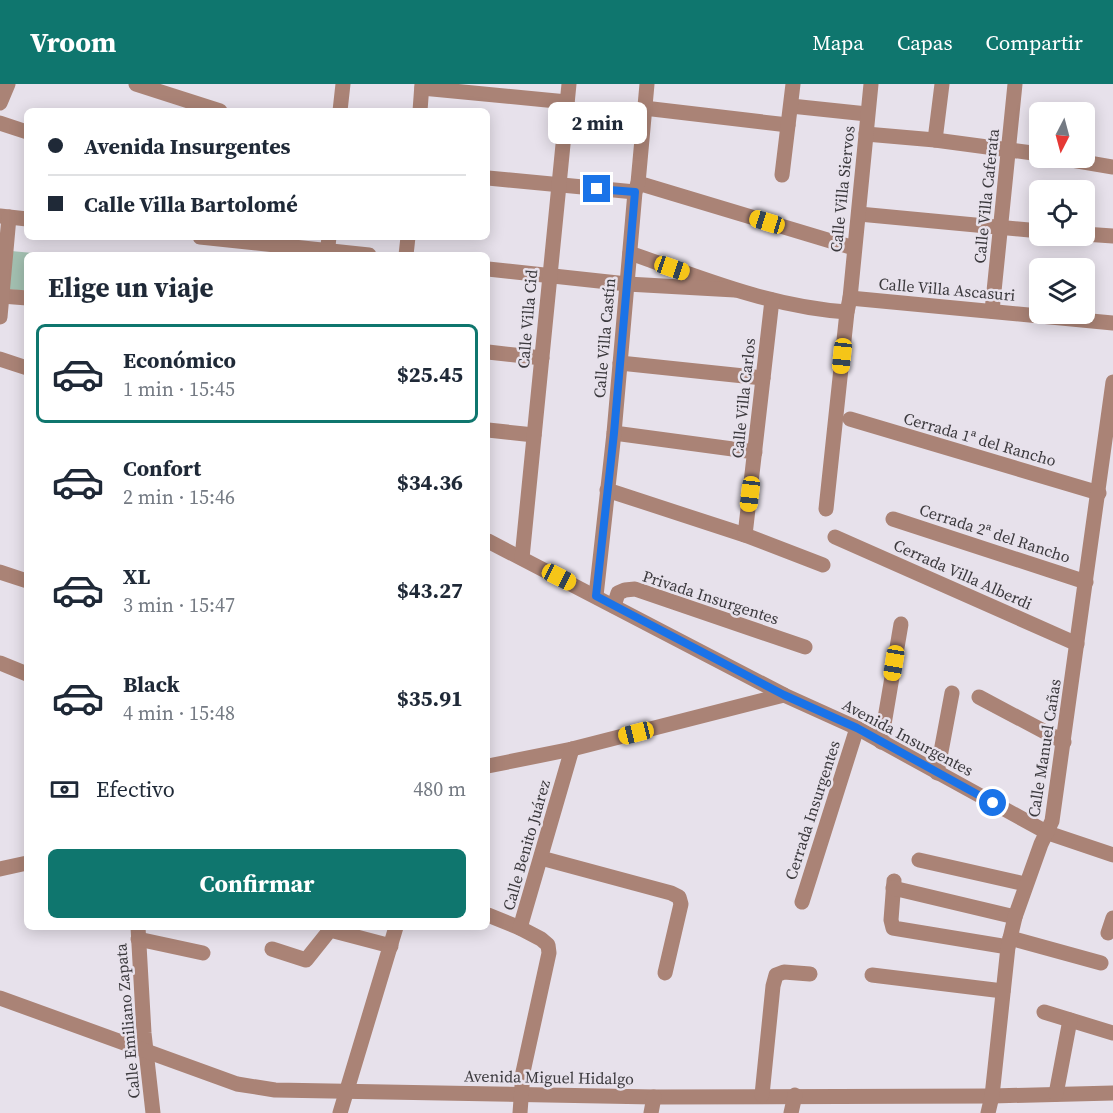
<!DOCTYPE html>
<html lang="es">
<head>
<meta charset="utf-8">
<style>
  :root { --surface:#fff; --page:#f2f2f3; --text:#1f2937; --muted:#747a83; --line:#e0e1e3; --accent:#0f766e }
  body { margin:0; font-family:"Source Serif 4",serif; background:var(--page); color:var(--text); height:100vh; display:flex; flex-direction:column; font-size:22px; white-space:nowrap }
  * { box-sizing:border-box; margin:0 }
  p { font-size:20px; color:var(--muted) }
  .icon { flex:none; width:33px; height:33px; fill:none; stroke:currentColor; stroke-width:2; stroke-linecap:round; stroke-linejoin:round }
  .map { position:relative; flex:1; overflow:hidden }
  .drawer { position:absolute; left:24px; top:168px; width:466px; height:678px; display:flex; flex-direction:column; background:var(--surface); border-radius:9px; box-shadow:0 3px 15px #0003 }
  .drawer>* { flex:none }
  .top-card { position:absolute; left:24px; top:24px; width:466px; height:132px; border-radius:9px; box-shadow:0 3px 15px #0003; display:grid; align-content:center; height:132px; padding:0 24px; background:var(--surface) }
  .needle { width:39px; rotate:186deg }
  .tools { position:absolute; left:1029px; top:18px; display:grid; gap:12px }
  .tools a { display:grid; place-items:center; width:66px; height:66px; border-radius:9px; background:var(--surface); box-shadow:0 3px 15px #0003; font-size:30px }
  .end { position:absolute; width:27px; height:27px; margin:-14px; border:8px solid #1a73e8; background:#fff; box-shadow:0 0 0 3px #fff }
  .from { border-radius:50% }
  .bubble { position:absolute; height:42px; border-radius:9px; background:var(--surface); box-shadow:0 3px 15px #0003; font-size:20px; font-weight:700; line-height:42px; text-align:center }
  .car { position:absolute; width:18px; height:36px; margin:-18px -9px; border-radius:8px; box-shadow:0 0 4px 2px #0007; background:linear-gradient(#f5c518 24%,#345 0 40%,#f5c518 0 76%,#345 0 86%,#f5c518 0) }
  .top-card b { display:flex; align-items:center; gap:21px; height:57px; font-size:22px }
  .top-card b+b { border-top:2px solid var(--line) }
  .top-card i { width:15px; height:15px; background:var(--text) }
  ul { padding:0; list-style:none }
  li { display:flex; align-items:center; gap:18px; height:99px; margin:0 12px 9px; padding:0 12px; border:3px solid transparent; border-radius:9px }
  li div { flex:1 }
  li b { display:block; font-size:22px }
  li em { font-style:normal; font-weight:700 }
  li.active { border-color:var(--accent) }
  li>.icon { width:54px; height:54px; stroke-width:1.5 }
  h2 { padding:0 24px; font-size:27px; line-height:72px }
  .pay { display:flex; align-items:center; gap:15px; height:66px; padding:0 24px; font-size:22px }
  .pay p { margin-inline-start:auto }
  .primary-button { display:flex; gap:12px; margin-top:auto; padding:12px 24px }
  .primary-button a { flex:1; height:69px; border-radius:9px; background:var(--accent); color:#fff; font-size:24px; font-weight:700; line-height:69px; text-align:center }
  header { display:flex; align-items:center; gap:36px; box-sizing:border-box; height:84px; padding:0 30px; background:var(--accent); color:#fff }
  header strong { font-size:28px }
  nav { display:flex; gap:33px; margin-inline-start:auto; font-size:21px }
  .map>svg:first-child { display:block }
</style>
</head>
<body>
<header>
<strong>Vroom</strong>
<nav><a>Mapa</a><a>Capas</a><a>Compartir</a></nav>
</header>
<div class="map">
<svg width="1113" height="1029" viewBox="0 0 1113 1029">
  <rect width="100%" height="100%" fill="#e7e1eb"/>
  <polygon fill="#a3c0b1" points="11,167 55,171 27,171 27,207 7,205"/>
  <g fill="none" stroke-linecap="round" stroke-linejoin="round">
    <g stroke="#aa8376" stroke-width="15">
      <polyline points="136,0 220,27"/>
      <polyline points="422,4 567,18"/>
      <polyline points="0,19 8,0"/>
      <polyline points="791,22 867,30"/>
      <polyline points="644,24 788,41"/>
      <polyline points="340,27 343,0"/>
      <polyline points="420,27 422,0"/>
      <polyline points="0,39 27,48"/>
      <polyline points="866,50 935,56 1040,70"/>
      <polyline points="935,56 942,0"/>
      <polyline points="1060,74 1113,83"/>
      <polyline points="782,91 793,0"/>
      <polyline points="488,94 635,108"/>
      <polyline points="638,99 854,164"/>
      <polyline points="859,130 1040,147"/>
      <polyline points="0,132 27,135"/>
      <polyline points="1084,150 1113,152"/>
      <polyline points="200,153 369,171"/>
      <path d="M630,169C701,194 771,223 847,228"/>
      <polyline points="327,171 329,153"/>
      <polyline points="406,171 408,153"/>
      <polyline points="488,185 627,200 735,206"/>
      <polyline points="2,212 27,214"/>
      <polyline points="850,214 1113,239"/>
      <polyline points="992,227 1015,0"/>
      <polyline points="0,233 9,133"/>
      <polyline points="488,268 542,274"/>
      <polyline points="0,275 27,284"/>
      <polyline points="620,279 763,294"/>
      <polyline points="850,335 1099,409"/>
      <polyline points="488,346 534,351"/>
      <polyline points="614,349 755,368"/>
      <polyline points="607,406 745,451 823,481"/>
      <polyline points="826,425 847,228 850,214 871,0"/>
      <polyline points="893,435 1086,498"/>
      <polyline points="745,451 772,216"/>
      <polyline points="835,453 1077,560"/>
      <polyline points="488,457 784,611 857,644 1048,749 1113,771"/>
      <polyline points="522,474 569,0"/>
      <polyline points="0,488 27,497"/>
      <polyline points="596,512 614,349 635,108 638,99 647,0"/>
      <polyline points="614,522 618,509 625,506 635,505 805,563"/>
      <polyline points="0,579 27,590"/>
      <polyline points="979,613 1064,658"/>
      <polyline points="881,658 901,540"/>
      <polyline points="488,682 572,665 784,611"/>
      <polyline points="937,689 952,609"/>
      <polyline points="541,774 671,809 679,813 681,820 665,889"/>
      <polyline points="919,776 1025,800"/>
      <polyline points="0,785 27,779"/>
      <polyline points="894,797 891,836 893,844 1008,863"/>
      <polyline points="893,804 1015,833"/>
      <polyline points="802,818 857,644"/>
      <polyline points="488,831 520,844"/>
      <polyline points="138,843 144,949 153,1029"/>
      <polyline points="1108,849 1113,834"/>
      <polyline points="1010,854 1101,879"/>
      <polyline points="138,855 203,869"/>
      <polyline points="272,865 306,876 330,846 391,862"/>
      <polyline points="872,891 1003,907"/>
      <polyline points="0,914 237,1000 275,1006 654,1013 992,1012 1113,1009"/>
      <polyline points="1044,928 1113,949"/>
      <polyline points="1056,1010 1070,936"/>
      <polyline points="762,1011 773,902 776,891 784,888 810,890"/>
      <polyline points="340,1029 396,843"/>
      <polyline points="520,1029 523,988 549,869 548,861 541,855 520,844 572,665"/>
      <polyline points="651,1029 654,1013"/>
      <polyline points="791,1029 795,1011"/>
      <polyline points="988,1029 992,1012 1008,863 1015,833 1041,760 1052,737 1113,298"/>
    </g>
  </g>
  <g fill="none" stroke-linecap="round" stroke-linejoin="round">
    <polyline stroke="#1a73e8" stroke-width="8" points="597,105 635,108 614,349 596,512 784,611 857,644 993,719"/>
  </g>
  <g text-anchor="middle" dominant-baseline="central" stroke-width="5" stroke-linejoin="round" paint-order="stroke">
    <g font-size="16" fill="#3b393d" stroke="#e7e1eb">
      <text transform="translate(842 105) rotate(-84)">Calle Villa Siervos</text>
      <text transform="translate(986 112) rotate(-84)">Calle Villa Caferata</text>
      <text transform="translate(947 205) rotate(5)">Calle Villa Ascasuri</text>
      <text transform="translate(527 235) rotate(-85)">Calle Villa Cid</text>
      <text transform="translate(604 254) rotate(-85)">Calle Villa Castín</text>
      <text transform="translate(743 314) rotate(-84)">Calle Villa Carlos</text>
      <text transform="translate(980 355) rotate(16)">Cerrada 1ª del Rancho</text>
      <text transform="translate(995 449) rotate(18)">Cerrada 2ª del Rancho</text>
      <text transform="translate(963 490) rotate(24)">Cerrada Villa Alberdi</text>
      <text transform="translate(711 513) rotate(18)">Privada Insurgentes</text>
      <text transform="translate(908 653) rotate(28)">Avenida Insurgentes</text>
      <text transform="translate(1044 664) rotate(-81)">Calle Manuel Cañas</text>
      <text transform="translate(812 726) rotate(-72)">Cerrada Insurgentes</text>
      <text transform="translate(526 761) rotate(-74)">Calle Benito Juárez</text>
      <text transform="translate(127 937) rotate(-95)">Calle Emiliano Zapata</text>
      <text transform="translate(549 993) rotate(1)">Avenida Miguel Hidalgo</text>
    </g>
  </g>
</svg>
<div class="tools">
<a><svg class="needle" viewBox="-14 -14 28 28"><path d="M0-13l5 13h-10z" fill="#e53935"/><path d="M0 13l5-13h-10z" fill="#747a83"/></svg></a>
<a><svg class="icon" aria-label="locate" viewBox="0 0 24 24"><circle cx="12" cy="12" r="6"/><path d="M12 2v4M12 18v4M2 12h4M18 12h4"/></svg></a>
<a><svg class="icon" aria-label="layers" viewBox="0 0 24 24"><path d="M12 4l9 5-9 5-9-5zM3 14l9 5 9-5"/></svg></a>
</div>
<i class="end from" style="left:993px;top:719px"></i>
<i class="end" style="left:597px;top:105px"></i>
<div class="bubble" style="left:548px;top:18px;width:99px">2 min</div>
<i class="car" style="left:767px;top:138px;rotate:287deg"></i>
<i class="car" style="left:672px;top:184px;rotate:109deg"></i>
<i class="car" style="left:842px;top:272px;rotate:186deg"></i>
<i class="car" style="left:750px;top:410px;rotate:187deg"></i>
<i class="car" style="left:559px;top:493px;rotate:117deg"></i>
<i class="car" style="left:894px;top:579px;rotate:189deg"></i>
<i class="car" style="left:636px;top:649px;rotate:256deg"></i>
<div class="top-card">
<b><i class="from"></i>Avenida Insurgentes</b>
<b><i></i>Calle Villa Bartolomé</b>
</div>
<section class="drawer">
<h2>Elige un viaje</h2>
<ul>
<li class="active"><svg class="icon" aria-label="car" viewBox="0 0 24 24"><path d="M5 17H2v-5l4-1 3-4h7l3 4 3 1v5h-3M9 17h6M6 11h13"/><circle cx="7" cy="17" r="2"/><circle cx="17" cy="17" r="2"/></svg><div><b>Económico</b><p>1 min · 15:45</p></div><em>$25.45</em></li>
<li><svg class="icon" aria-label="car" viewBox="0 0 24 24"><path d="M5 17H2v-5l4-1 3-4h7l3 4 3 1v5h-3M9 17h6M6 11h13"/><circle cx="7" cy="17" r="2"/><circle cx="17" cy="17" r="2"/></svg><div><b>Confort</b><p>2 min · 15:46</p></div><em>$34.36</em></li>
<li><svg class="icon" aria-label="car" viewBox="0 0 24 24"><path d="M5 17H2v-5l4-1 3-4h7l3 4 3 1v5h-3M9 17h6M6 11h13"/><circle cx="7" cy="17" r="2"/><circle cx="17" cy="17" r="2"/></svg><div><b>XL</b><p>3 min · 15:47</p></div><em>$43.27</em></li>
<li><svg class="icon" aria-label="car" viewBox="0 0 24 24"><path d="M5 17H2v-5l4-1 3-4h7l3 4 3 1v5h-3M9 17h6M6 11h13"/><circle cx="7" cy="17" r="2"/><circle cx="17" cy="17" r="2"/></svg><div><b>Black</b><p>4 min · 15:48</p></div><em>$35.91</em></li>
</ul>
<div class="pay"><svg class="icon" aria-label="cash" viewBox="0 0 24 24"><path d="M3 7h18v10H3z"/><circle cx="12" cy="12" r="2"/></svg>Efectivo<p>480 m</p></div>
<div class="primary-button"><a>Confirmar</a></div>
</section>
</div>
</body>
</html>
